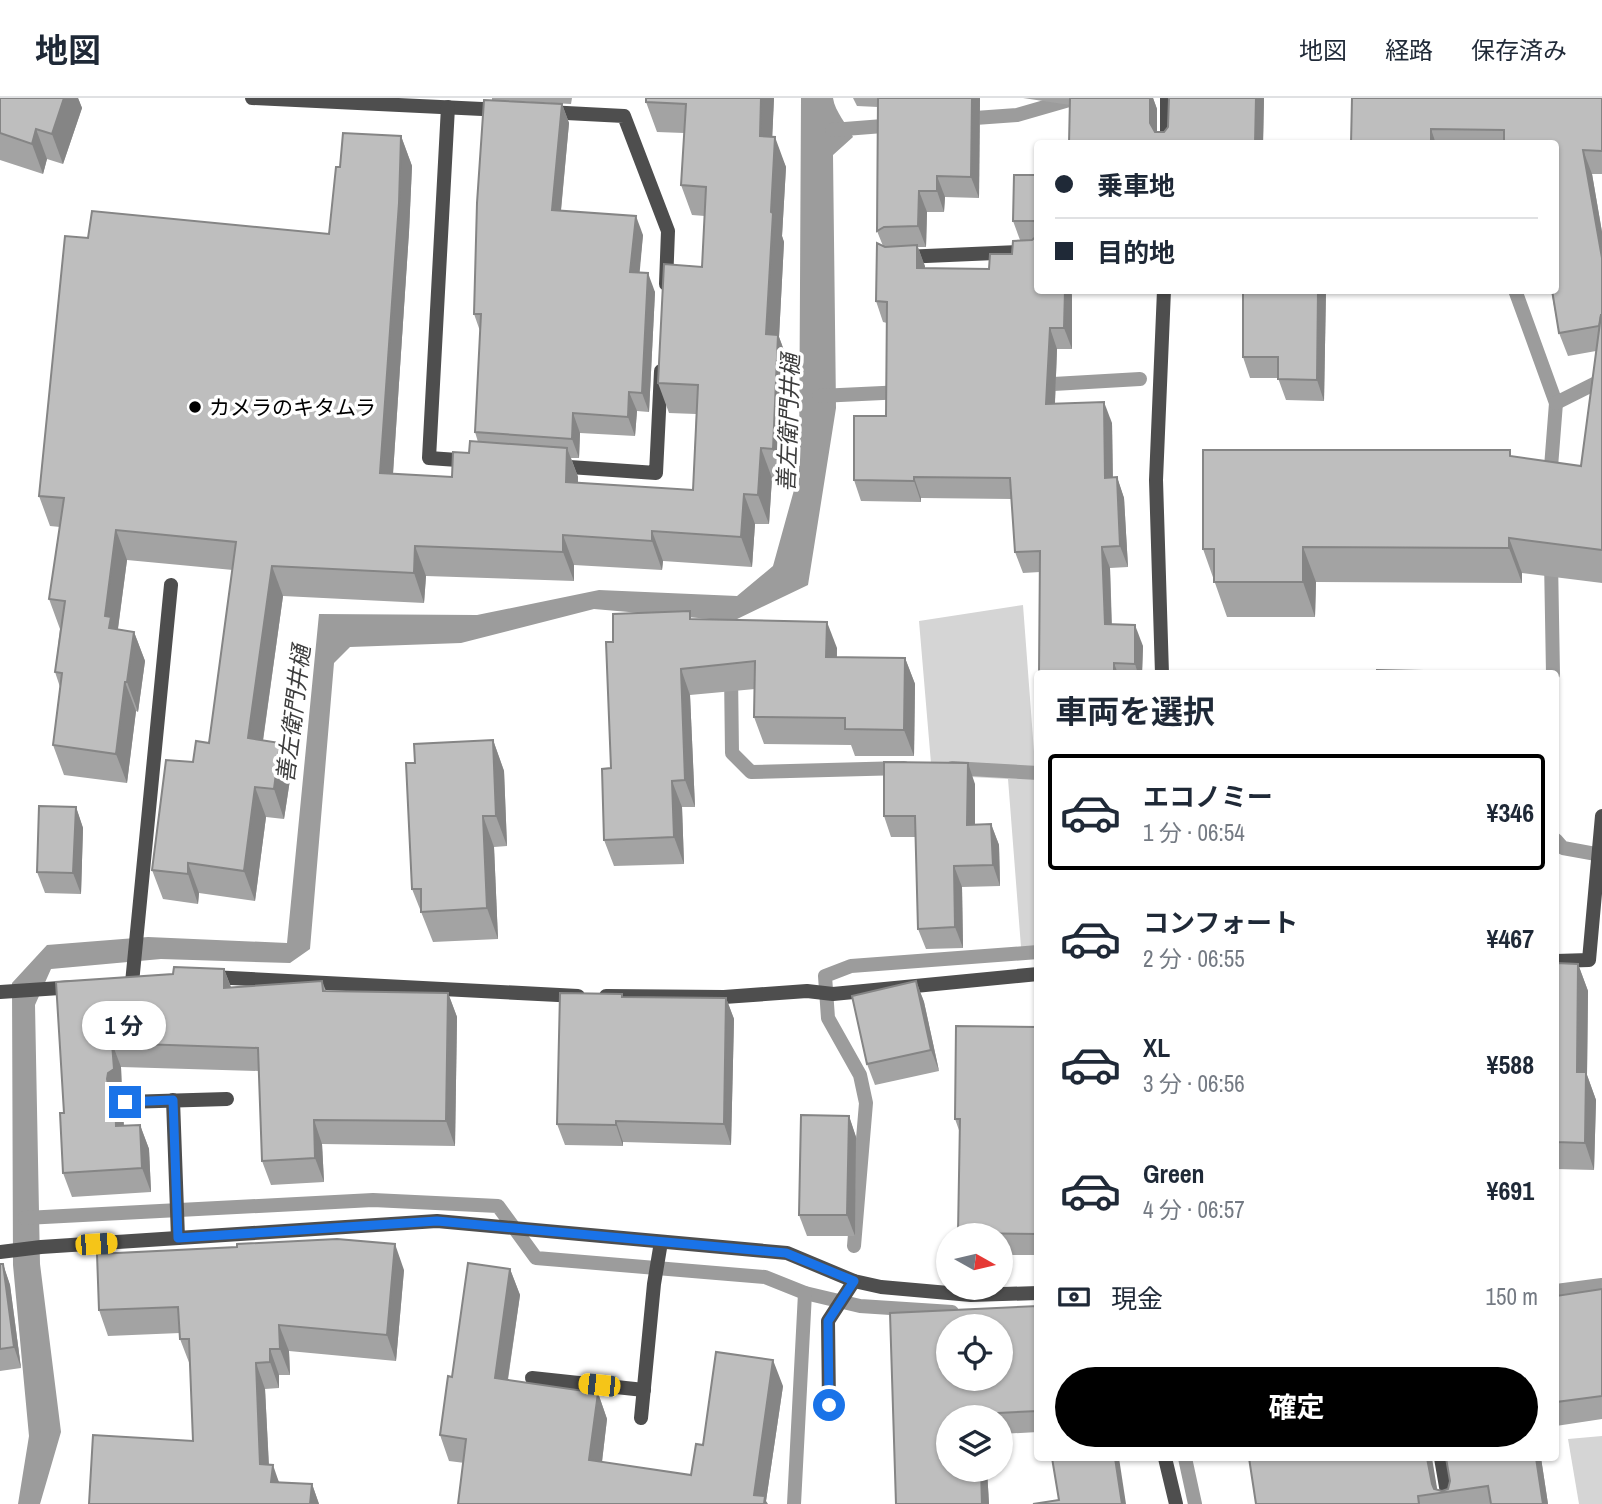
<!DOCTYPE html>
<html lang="ja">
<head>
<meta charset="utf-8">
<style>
  :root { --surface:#fff; --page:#f6f6f7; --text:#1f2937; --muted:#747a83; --line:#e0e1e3; --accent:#000 }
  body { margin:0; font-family:"Archivo Narrow","Noto Sans JP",sans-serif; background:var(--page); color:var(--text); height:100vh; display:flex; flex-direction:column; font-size:26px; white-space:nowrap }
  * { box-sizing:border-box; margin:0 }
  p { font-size:23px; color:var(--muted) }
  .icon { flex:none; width:38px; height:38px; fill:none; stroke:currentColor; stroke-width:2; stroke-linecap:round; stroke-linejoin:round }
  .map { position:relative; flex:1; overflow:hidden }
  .details { position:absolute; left:1034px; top:572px; width:525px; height:791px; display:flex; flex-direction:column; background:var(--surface); border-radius:7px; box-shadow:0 2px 5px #0004 }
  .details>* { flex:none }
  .banner { position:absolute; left:1034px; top:42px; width:525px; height:154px; border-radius:7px; box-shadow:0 2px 5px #0004; display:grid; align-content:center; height:154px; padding:0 21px; background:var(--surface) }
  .needle { width:46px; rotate:98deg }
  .controls { position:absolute; left:936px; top:1125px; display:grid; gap:14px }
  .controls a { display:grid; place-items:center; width:77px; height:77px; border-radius:50%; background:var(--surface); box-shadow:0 2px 5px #0004; font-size:35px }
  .end { position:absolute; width:32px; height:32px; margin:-16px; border:9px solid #1a73e8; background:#fff; box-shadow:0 0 0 4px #fff }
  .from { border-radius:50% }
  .bubble { position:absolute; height:49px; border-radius:24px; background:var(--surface); box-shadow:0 2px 5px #0004; font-size:23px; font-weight:700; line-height:49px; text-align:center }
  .car { position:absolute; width:21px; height:42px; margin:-21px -10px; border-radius:9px; box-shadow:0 0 5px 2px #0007; background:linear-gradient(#f5c518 24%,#345 0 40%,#f5c518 0 76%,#345 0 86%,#f5c518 0) }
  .banner b { display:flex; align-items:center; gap:24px; height:66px; font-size:26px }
  .banner b+b { border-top:2px solid var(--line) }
  .banner i { width:18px; height:18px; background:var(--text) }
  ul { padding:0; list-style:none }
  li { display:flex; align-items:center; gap:21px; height:116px; margin:0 14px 10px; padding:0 7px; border:4px solid transparent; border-radius:7px }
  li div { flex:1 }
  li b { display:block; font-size:26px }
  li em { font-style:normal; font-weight:700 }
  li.on { border-color:var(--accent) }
  li>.icon { width:63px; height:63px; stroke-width:1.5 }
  h2 { padding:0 21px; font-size:32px; line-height:84px }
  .pay { display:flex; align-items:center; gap:18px; height:77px; padding:0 21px; font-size:26px }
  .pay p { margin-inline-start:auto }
  .button { display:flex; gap:14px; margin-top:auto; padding:14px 21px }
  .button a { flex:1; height:80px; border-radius:42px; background:var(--accent); color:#fff; font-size:28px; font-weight:700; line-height:80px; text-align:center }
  header { display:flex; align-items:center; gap:42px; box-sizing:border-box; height:98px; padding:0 35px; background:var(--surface); border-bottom:2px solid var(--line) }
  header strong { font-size:33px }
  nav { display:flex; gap:38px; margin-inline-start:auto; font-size:24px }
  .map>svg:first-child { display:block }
</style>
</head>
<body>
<header>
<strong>地図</strong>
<nav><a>地図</a><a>経路</a><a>保存済み</a></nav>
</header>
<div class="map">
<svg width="1602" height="1406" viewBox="0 0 1602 1406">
  <rect width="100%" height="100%" fill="#fff"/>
  <g fill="#d5d5d5">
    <polygon points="1023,507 1035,667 1038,668 1038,848 1021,849 1008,681 932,677 919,523"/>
    <polygon points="1602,1338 1602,1406 1579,1406 1568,1341"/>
  </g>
  <path fill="#9c9c9c" d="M801,0H833C835,14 847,26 853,39L833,57L836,310L808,487L733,523L594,511L461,545L350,549L334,565L310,851L290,865L161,861L51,871L35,907L40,1166L61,1334L40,1406H18L29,1338L13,1167L12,885L47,847L148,839L287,845L319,516L477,517L599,492L737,498L773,468L799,374Z"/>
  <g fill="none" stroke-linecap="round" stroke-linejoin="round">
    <g stroke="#9c9c9c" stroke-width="14">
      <polyline points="961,21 1017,17 1076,0"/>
      <polyline points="832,32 896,27"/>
      <polyline points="1515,192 1556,305 1550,382"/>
      <polyline points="1036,287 1140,281"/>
      <polyline points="819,298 904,294"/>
      <polyline points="1556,305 1602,282"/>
      <polyline points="1551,462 1553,576"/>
      <polyline points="731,575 732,655 751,674 904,670"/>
      <polyline points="952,670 1038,675"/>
      <polyline points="1556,742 1563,750 1602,757"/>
      <polyline points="25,1120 373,1102 498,1108 536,1160 765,1179 805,1195 860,1208 952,1214"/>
      <polyline points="854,1148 866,1005 860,977 828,920 825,878 851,868 1038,854"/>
      <polyline points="1556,1193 1602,1187"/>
      <polyline points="1185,1360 1195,1406"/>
      <polyline points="794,1406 805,1195"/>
    </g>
    <g stroke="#4e4e4e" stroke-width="14">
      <polyline points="252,0 503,12"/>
      <polyline points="448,9 429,360 472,363"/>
      <polyline points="547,14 624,18 668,133 666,186"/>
      <polyline points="1167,46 1167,0"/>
      <polyline points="903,159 1038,153"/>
      <polyline points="555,368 656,375 661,273"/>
      <polyline points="1162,576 1156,382 1164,192"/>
      <polyline points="1556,863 1589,862 1602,718"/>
      <polyline points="211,879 578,898"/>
      <polyline points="132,885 171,487"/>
      <polyline points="0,894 75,889"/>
      <polyline points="606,898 724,899 807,893 833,896 1038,876"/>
      <polyline points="173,1002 178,1140"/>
      <polyline points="125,1004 227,1001"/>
      <polyline points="0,1154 41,1149 437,1123 787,1155 854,1183 881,1189 971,1197 1038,1195"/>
      <polyline points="532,1280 644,1292"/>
      <polyline points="829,1307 828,1223 854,1183"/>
      <polyline points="641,1320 654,1186 661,1144"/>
      <polyline points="1165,1360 1176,1406"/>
      <polyline points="1441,1360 1449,1406"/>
    </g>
  </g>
  <g fill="#a3a3a3" fill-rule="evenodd">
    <polygon points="0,0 78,0 82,10 63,66 47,61 43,76 0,62"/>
    <polygon points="492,0 572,0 571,6 492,2"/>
    <polygon points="774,0 772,39 786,69 782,138 784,144 779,239 789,266 784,381 772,380 769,426 755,426 752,469 663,463 662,472 574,467 574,483 426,478 424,505 283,498 263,643 291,675 284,721 266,719 255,803 199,795 198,806 163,801 152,772 193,664 209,645 233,472 127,462 118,531 134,534 145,563 138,614 136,613 127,685 64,677 53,647 60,589 55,574 60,531 49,501 60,429 50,428 39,398 88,140 329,136 340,69 401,38 412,68 409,134 393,376 452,379 478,344 475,334 480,233 474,216 562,6 569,25 561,113 643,137 639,174 655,194 649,314 637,313 635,338 580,335 579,360 571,360 578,379 578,385 693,392 696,316 669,315 658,285 702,169 705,118 692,117 681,87 684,35 657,34 646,4"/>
    <polygon points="853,0 980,0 979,100 945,99 944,114 927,114 926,149 918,149 925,170 989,171 1012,156 1020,142 1013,123 1038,77 1038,192 1071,192 1072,198 1072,251 1057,251 1055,305 1112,325 1113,380 1117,379 1124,400 1128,469 1110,470 1112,526 1143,548 1142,576 1039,576 1040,474 1023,475 1015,454 1012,401 921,400 921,404 861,403 854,382 886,318 887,225 883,224 876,203 883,148 877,133 878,9 857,8"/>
    <polygon points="1023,0 1153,0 1157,11 1157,34 1164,34 1256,0 1264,0 1263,46 1069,46 1070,7"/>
    <polygon points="1602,0 1602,76 1592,76 1602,134 1602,485 1522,475 1522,485 1316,484 1315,519 1227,519 1203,451 1512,359 1581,368 1596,253 1568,258 1559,235 1551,192 1556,192 1556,46 1351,46"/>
    <polygon points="1326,192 1324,303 1286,302 1278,280 1250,280 1243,259"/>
    <polygon points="693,521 837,550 837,559 905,560 915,586 914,658 855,658 851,647 764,646 754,619 755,591 690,597 695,709 682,709 684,766 614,768 604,742 611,670 613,544"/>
    <polygon points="493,642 504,673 507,748 494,749 498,841 433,844 412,791 415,665"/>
    <polygon points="975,686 975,726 991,726 999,747 1000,788 962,789 963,850 926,851 918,831 916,739 891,739 884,718"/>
    <polygon points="76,709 83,730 81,796 45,795 37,774"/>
    <polygon points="1556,865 1578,866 1588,893 1587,977 1596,1002 1594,1072 1556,1071"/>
    <polygon points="224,871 231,889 322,883 326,893 448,895 457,919 455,1048 322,1046 324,1084 271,1087 262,1063 259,973 121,969 122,995 118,998 123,1013 124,1028 140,1027 149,1051 151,1094 72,1099 63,1075 64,1015 56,884 173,876"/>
    <polygon points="916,883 924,904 939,973 875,987 867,966"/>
    <polygon points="623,899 726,900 734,921 731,1047 623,1044 623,1048 565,1047 557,1026"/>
    <polygon points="1037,929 1038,1157 1001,1157 1001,1138 959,1138 958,1135 960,1035 955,1021"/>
    <polygon points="849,1018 856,1039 855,1138 807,1138 799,1117"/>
    <polygon points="0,1166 3,1166 10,1187 21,1270 0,1273"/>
    <polygon points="510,1171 520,1197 508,1282 598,1295 607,1321 602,1364 691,1377 703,1347 783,1288 766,1403 449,1363 440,1337 452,1279"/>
    <polygon points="404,1172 396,1263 289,1253 290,1277 279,1277 279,1290 265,1291 269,1367 279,1384 312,1386 319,1406 89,1406 193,1343 190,1267 180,1241 180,1235 108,1238 99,1212"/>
    <polygon points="1602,1191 1602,1321 1556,1328 1556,1198"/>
    <path d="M1038,1208V1334L1001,1336V1320H948V1372H987L989,1406H896L890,1215ZM948,1228H1001V1281H948Z"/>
    <polygon points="1446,1360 1541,1360 1548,1406 1256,1406 1431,1361 1437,1392 1442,1393 1448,1391 1450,1383"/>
  </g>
  <g fill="#858585">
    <polygon points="64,0 78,0 82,10 63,66 52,36"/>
    <polygon points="761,0 774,0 771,68 760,38"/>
    <polygon points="972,0 980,0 979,100 971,79"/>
    <polygon points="1150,0 1153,0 1157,11 1157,46 1150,25"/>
    <polygon points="1256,0 1264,0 1263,46 1255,46"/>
    <polygon points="562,6 569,25 559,132 552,112"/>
    <polygon points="36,31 47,61 43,76 32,46"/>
    <polygon points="1431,31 1436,46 1431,46"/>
    <polygon points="401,38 412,68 409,134 391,405 380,375"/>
    <polygon points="775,39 786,69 782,138 784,144 779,239 789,266 784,381 773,351 766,236 771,114"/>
    <polygon points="1583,52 1592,76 1602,134 1602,160"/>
    <polygon points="937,78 945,99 944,114 937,93"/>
    <polygon points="919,93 927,114 926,149 918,128"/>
    <polygon points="636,118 643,137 638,193 630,174"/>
    <polygon points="917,147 925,168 924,191 917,170"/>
    <polygon points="648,175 655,194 649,314 642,295"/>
    <polygon points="1065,192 1071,192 1072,198 1072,251 1064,230"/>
    <polygon points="1318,192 1326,192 1324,303 1317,282"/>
    <polygon points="1050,230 1057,251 1054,327 1046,306"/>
    <polygon points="629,294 637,313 635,338 628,319"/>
    <polygon points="1104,304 1112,325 1113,401 1105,380"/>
    <polygon points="573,315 580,335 579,360 572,341"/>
    <polygon points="567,350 578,379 577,414 566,384"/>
    <polygon points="761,350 772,380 769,426 758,397"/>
    <polygon points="914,379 921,400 921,404 914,383"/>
    <polygon points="1117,379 1124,400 1128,469 1120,448"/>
    <polygon points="744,396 755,426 752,469 741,439"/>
    <polygon points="116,432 127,462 117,537 120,560 105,518"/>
    <polygon points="652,433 663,463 662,472 652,443"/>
    <polygon points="563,437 574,467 574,483 563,454"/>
    <polygon points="1509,440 1522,475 1522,485 1509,450"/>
    <polygon points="415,448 426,478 424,505 414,475"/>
    <polygon points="1102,449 1110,470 1112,547 1105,526"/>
    <polygon points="1303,449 1316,484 1315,519 1303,484"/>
    <polygon points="272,468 283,498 259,670 248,640"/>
    <polygon points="827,524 837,550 836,586 826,559"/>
    <polygon points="1135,527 1143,548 1142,576 1138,576 1135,566"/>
    <polygon points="134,534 145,563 138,614 127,584"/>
    <polygon points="905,560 915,586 914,658 904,632"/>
    <polygon points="1114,565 1118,576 1114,576"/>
    <polygon points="681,571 690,597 695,709 685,682"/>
    <polygon points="125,584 136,613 127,685 116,656"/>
    <polygon points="493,642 504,673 507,748 496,718"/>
    <polygon points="280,645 291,675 284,721 274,691"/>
    <polygon points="968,665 975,686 975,748 967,727"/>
    <polygon points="672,683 682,709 684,766 674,739"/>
    <polygon points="255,689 266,719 255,803 244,773"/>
    <polygon points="76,709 83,730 81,796 73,775"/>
    <polygon points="483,718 494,749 498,841 487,810"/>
    <polygon points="991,726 999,747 1000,788 993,767"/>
    <polygon points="1556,753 1558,758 1556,853"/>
    <polygon points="188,765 199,795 198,806 188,776"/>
    <polygon points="954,768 962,789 963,850 955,829"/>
    <polygon points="1578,866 1588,893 1587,977 1596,1002 1594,1072 1585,1045 1577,974"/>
    <polygon points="224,871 233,895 224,890"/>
    <polygon points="916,883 924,904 939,973 931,952"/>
    <polygon points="448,895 457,919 455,1048 446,1023"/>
    <polygon points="726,900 734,921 731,1047 724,1026"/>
    <polygon points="1037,929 1038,931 1038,1050 1035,1043"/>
    <polygon points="112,945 121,969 122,995 118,998 123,1013 125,1052 116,1028 107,981"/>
    <polygon points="849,1018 856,1039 855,1138 847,1117"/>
    <polygon points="314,1022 322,1046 324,1084 315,1060"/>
    <polygon points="616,1023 623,1044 623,1048 616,1027"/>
    <polygon points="140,1027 149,1051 151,1094 142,1070"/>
    <polygon points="395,1146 404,1172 396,1263 387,1237"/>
    <polygon points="3,1166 10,1187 21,1270 14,1249"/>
    <polygon points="510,1171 520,1197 504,1306 495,1280"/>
    <polygon points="279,1227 289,1253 290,1277 280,1251"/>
    <polygon points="270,1251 279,1277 279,1290 270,1264"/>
    <polygon points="773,1262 783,1288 766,1403 768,1406 758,1406 754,1397"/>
    <polygon points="256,1265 265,1291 270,1392 260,1366"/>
    <polygon points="598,1295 607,1321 599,1388 589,1362"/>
    <polygon points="1115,1360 1119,1360 1126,1406 1122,1406"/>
    <polygon points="1427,1360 1432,1360 1438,1396 1432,1386"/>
    <polygon points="1536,1360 1541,1360 1548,1406 1543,1406"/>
    <polygon points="273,1367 282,1393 271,1384"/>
    <polygon points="981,1372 987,1372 989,1406 982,1406"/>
    <polygon points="312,1386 319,1406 310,1406"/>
  </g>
  <g fill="#bebebe" stroke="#858585" stroke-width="2" fill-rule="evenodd">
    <polygon points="0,0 64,0 52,36 36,31 32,46 0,35"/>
    <polygon points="646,0 761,0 760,38 775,39 771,114 773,115 766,236 778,237 773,351 761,350 758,397 744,396 741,439 652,433 652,443 563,437 563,454 415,448 414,475 272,468 248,640 280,645 274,691 255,689 244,773 188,765 188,776 152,772 166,662 193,664 196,643 209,645 236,444 116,432 105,518 111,519 109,530 134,534 127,584 125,584 116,656 53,647 62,575 55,574 65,503 49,501 64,400 39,398 65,138 88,140 92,113 329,136 336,69 340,69 343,35 401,38 399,105 380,375 452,379 453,354 469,355 470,343 567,350 566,384 693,392 698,287 658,285 664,166 702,169 706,89 681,87 686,6 646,4"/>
    <polygon points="878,0 972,0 971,79 937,78 937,93 919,93 918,128 884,129 877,133"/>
    <polygon points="1070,0 1150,0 1150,25 1155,34 1164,34 1168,29 1169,0 1256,0 1255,46 1069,46"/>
    <polygon points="1352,0 1602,0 1602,53 1583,52 1602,160 1602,217 1601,217 1599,228 1559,235 1552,192 1556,192 1556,46 1504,46 1504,32 1431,31 1431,46 1351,46"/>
    <polygon points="484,2 562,6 552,112 636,118 630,174 648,175 642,295 629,294 628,319 573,315 572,341 475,334 481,216 474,216 477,105"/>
    <polygon points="1014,77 1038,77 1038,127 1034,123 1013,123"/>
    <polygon points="1038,137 1038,192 1065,192 1064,230 1050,230 1046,306 1104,304 1105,380 1117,379 1120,448 1102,449 1105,526 1135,527 1135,566 1114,565 1114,576 1039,576 1040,453 1015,454 1010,380 914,379 914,383 854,382 854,318 886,318 887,204 876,203 877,145 885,149 917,147 917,170 989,171 990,156 1012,156 1013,143 1032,142"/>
    <polygon points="1243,192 1318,192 1317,282 1278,281 1278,259 1243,259"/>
    <polygon points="1601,217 1602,217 1602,452 1509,440 1509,450 1303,449 1303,484 1214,484 1214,451 1203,451 1203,352 1510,352 1510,358 1581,368"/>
    <polygon points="690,513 690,521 827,524 826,559 905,560 904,632 845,631 845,620 754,619 755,563 681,571 685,682 672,683 674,739 604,742 602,671 611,670 606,544 613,544 613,516"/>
    <polygon points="1377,572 1423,573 1423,576 1377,576"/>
    <polygon points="493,642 496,718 483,718 487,810 421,814 421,791 412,791 406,665 415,665 414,646"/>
    <polygon points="884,664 968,665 967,727 991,726 993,767 954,768 955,829 918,831 915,718 884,718"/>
    <polygon points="39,708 76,709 73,775 37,774"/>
    <polygon points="1556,865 1578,866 1577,974 1586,974 1585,1045 1556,1044"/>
    <polygon points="174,869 224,871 224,890 322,883 323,893 448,895 446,1023 314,1022 315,1060 262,1063 258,950 112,945 114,971 108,975 107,981 108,986 115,989 116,1028 140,1027 142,1070 63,1075 60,1015 64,1015 56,884 173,876"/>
    <polygon points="916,883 931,952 867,966 852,898"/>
    <polygon points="560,895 622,896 622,899 726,900 724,1026 616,1023 616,1027 557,1026"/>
    <polygon points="956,928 1037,929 1035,1043 1038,1043 1038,1136 958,1135 960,1021 955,1021"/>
    <polygon points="801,1017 849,1018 847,1117 799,1117"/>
    <polygon points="337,1141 395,1146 387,1237 279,1227 280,1251 270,1251 270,1264 256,1265 260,1366 273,1367 271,1384 312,1386 310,1406 89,1406 93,1337 193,1343 189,1241 180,1241 178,1209 99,1212 97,1156 237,1149 237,1146"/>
    <polygon points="468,1165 510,1171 495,1280 598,1295 589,1362 691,1377 696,1346 703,1347 716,1254 773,1262 754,1397 765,1398 764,1406 458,1406 466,1341 440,1337 448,1278 452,1279"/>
    <polygon points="0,1166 3,1166 14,1249 0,1251"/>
    <polygon points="1602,1191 1602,1298 1556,1304 1556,1198"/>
    <path d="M1038,1208V1313L978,1316V1320H948V1372H981L982,1406H896L890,1215ZM948,1228H1001V1281H948Z"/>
    <polygon points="1052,1360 1115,1360 1122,1406 1033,1406 1059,1402"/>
    <polygon points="1249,1360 1427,1360 1432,1386 1434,1391 1442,1393 1448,1391 1450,1383 1446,1360 1536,1360 1543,1406 1491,1406 1488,1388 1418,1398 1419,1406 1256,1406"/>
  </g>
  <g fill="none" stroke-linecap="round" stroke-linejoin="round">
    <polyline stroke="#1a73e8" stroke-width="9" points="125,1004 173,1002 178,1140 437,1123 786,1155 854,1183 828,1223 829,1307"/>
  </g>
  <circle fill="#000" stroke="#fff" stroke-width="2.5" cx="195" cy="309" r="7"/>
  <g text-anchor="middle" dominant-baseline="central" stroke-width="7" stroke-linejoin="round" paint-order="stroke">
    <g font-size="21" fill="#000" stroke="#fff" text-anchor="start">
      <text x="209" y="309">カメラのキタムラ</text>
    </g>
    <g font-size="23" font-style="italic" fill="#3d3d3d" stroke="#fff">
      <text transform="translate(788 325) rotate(-88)">善左衛門井樋</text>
      <text transform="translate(293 616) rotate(-83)">善左衛門井樋</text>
    </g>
  </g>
</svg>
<div class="controls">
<a><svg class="needle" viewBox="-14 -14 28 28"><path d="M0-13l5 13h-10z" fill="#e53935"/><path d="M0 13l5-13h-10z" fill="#747a83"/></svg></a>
<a><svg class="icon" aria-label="locate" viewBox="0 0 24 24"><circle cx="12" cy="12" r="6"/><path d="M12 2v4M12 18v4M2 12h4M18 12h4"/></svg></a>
<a><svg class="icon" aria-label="layers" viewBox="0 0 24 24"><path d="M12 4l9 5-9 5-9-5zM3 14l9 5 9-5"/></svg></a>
</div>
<i class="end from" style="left:829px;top:1307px"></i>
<i class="end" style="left:125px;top:1004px"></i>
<div class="bubble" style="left:82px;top:903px;width:84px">1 分</div>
<i class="car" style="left:96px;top:1146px;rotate:86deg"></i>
<i class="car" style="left:599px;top:1287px;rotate:276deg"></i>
<div class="banner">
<b><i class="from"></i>乗車地</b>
<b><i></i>目的地</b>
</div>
<section class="details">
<h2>車両を選択</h2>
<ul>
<li class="on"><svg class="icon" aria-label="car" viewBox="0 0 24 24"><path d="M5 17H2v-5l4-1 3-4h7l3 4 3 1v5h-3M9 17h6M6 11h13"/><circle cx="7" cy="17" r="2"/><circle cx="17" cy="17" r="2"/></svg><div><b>エコノミー</b><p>1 分 · 06:54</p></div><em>¥346</em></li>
<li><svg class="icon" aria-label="car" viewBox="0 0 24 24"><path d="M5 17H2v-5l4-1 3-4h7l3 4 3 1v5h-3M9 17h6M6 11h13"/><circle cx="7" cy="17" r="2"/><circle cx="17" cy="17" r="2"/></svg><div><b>コンフォート</b><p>2 分 · 06:55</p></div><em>¥467</em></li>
<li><svg class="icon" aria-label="car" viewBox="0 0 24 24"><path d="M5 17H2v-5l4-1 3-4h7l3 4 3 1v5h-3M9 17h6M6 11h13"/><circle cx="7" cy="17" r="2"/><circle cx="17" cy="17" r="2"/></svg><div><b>XL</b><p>3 分 · 06:56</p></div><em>¥588</em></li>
<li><svg class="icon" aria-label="car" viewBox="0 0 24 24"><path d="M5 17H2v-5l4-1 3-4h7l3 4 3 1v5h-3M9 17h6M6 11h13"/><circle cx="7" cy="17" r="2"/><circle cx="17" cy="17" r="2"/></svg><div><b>Green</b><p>4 分 · 06:57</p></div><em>¥691</em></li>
</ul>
<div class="pay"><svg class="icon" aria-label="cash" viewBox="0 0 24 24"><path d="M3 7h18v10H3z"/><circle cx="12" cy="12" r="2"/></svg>現金<p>150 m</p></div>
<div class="button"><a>確定</a></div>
</section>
</div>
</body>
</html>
